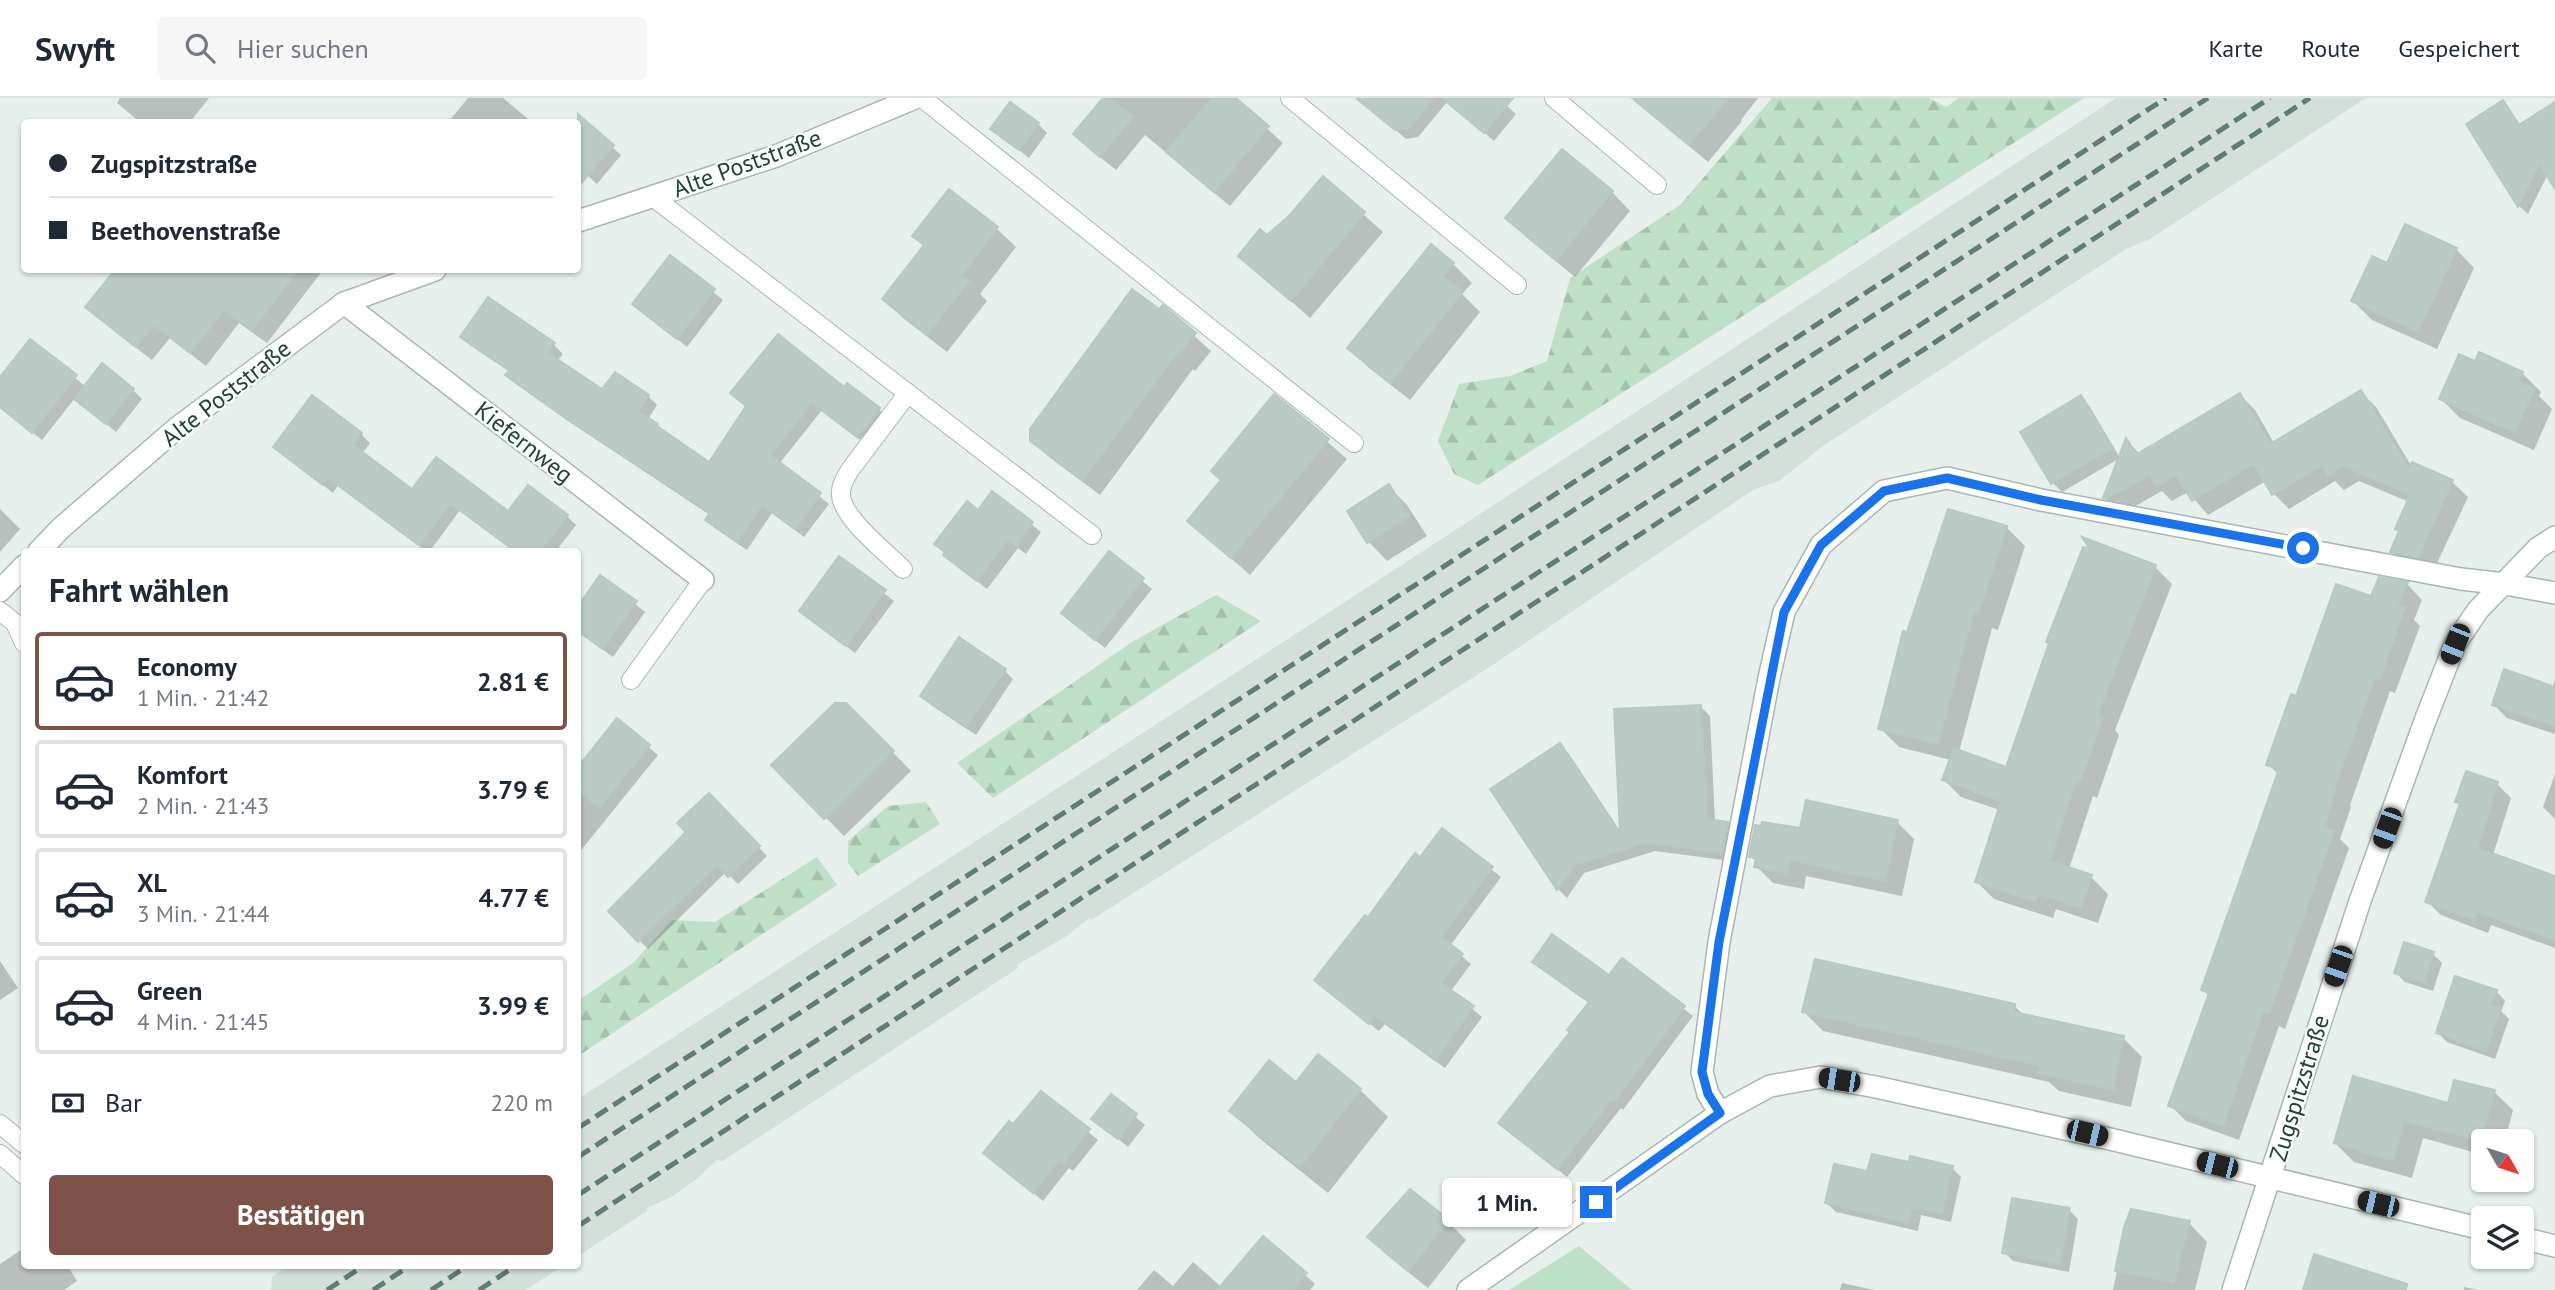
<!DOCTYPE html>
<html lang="de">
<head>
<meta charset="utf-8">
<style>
  :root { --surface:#fff; --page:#f6f6f7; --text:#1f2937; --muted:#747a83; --line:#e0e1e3; --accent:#7f5249 }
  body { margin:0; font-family:"PT Sans",sans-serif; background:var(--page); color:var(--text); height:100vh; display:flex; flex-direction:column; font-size:26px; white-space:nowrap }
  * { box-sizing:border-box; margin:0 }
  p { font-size:23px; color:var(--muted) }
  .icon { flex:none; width:38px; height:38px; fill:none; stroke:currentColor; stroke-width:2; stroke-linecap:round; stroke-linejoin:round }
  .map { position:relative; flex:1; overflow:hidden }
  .drawer { position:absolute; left:21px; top:450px; width:560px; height:721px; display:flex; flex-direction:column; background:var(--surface); border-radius:7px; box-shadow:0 2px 5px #0004 }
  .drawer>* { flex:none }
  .banner { position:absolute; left:21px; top:21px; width:560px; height:154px; border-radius:7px; box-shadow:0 2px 5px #0004; display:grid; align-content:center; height:154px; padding:0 28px; background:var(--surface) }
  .needle { width:46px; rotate:129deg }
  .fabs { position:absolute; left:2471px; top:1031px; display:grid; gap:14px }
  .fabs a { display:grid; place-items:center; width:63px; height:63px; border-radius:7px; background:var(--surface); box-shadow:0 2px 5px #0004; font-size:35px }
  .end { position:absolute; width:32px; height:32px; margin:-16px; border:9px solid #1a73e8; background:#fff; box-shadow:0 0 0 4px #fff }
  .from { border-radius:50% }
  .bubble { position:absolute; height:49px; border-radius:7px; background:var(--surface); box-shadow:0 2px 5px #0004; font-size:23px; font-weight:700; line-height:49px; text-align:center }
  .car { position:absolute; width:21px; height:42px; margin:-21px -10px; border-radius:9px; box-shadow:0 0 5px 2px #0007; background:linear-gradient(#222 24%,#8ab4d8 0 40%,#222 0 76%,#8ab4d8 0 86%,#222 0) }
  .banner b { display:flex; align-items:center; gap:24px; height:66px; font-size:26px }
  .banner b+b { border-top:2px solid var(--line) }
  .banner i { width:18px; height:18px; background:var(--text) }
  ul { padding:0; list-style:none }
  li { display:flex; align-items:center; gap:21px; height:98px; margin:0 14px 10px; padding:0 14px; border:4px solid var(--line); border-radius:7px }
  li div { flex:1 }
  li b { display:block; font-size:26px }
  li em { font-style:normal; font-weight:700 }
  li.current { border-color:var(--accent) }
  li>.icon { width:63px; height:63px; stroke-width:1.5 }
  h2 { padding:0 28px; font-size:32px; line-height:84px }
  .pay { display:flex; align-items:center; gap:18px; height:77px; padding:0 28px; font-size:26px }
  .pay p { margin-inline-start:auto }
  .action { display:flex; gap:14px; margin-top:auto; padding:14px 28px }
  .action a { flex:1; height:80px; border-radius:7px; background:var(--accent); color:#fff; font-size:28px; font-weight:700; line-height:80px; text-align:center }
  header { display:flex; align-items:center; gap:42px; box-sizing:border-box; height:98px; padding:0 35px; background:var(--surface); border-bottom:2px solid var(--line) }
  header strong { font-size:33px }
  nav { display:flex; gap:38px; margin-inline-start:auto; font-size:24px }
  .search { width:490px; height:63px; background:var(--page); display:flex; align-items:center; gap:18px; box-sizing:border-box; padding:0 24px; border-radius:7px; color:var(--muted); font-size:26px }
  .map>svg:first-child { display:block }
</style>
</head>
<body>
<header>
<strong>Swyft</strong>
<div class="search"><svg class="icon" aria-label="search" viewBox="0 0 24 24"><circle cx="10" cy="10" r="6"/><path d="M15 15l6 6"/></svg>Hier suchen</div>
<nav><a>Karte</a><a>Route</a><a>Gespeichert</a></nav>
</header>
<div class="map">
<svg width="2555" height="1192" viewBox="0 0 2555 1192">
  <defs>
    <pattern id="forest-firs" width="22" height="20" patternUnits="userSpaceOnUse" patternTransform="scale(1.75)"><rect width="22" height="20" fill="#bfe0c8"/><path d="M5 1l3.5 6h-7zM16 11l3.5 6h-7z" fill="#a4c1ad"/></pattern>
  </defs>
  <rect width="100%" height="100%" fill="#e6efeb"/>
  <g fill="#d4dfda">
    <polygon points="2116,0 2366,0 2150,141 2126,151 1823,348 1779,383 1753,392 1485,572 1091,822 1089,820 1067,838 1017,867 1018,870 721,1064 718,1061 698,1080 673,1098 647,1110 647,1113 578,1158 578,1001 1388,476"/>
    <polygon points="288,1167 564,1167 526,1192 271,1192 272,1179"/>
  </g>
  <polygon fill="#bfe0c8" points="1579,1148 1632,1192 1509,1192"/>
  <g fill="url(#forest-firs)">
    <polygon points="1772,0 1929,0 1946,9 1959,0 2084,0 1478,387 1454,376 1438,343 1459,286 1510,278 1547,263 1570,180 1680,107"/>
    <polygon points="1216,497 1261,523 993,700 957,665 1132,544"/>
    <polygon points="926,704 940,726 858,778 848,765 848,743 888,708"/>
    <polygon points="817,759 837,787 578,958 578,903 633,865 672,822 715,824"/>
  </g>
  <g fill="#0003">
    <polygon points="120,0 209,0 190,24 140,24 117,5"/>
    <polygon points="468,0 503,0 532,24 448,24"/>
    <polygon points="1106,0 1233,0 1283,45 1230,108 1145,37 1116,72 1090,51 1075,36"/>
    <polygon points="1360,0 1498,0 1516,16 1494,43 1448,3 1418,39 1406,41"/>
    <polygon points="1644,0 1758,0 1741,22 1742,23 1708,64 1659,23 1640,4"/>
    <polygon points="2503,4 2521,28 2555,6 2555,88 2548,76 2528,116 2519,108 2468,26"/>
    <polygon points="579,20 621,57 597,86 578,69 578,24 575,24"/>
    <polygon points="1038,26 1047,35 1029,60 993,31"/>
    <polygon points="1324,81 1383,134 1310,220 1240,158 1290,119"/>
    <polygon points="950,93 997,131 1016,149 980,196 987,203 947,254 903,220 884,201 925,148"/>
    <polygon points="1612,94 1630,113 1575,179 1526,139 1507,120"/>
    <polygon points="2456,151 2474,170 2437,251 2372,222 2353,203"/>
    <polygon points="670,159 723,202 687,249 634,206"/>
    <polygon points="1453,166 1472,185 1462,196 1480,214 1410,302 1368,269 1350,250"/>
    <polygon points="117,172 251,172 254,174 255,172 323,172 267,245 239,225 206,268 170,240 152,262 102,223 88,209"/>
    <polygon points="1163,210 1211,253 1195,273 1193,271 1100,397 1049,359 1032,342"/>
    <polygon points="462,239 554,247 563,256 557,263 603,293 615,276 648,298 657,307 648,321 666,337 710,367 748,309 844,291 879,311 888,320 867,347 822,312 779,366 829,406 804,439 772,415 747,452 716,431 707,422 710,417 579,330 516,286 507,277 510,274 471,248"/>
    <polygon points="31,243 86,289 133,292 142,301 116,334 75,300 42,342 0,309 0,282"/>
    <polygon points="2476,266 2522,275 2541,294 2539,298 2552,311 2534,352 2460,320 2441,301"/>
    <polygon points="2361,294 2376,309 2412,369 2413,366 2452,384 2468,399 2433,474 2407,469 2392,454 2409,404 2359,383 2344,392 2335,383 2289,411 2274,396 2266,383 2208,417 2188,394 2172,403 2162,393 2123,415 2105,400 2127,343 2140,356 2240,297 2255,312 2274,345"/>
    <polygon points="1275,298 1347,361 1250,477 1189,423 1223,383"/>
    <polygon points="2081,299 2090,309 2120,360 2062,394 2053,385 2023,335"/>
    <polygon points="361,336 370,345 362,356 412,393 509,415 567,418 576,427 556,453 514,453 460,412 430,453 426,453 338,387 333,395 275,349"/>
    <polygon points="1389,389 1407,407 1427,438 1387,463 1369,444 1349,414"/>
    <polygon points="993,395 1041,434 1026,456 1018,450 987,491 955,466 937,446 978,414"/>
    <polygon points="0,411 20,431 0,454"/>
    <polygon points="2006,429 2025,448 1998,532 1992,530 1959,654 2007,671 2155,469 2172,486 2115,632 2119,637 2097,700 2093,698 2069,771 2091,779 2108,796 2098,825 2056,811 2053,820 1994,801 1977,784 2000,712 1961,699 1944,682 1951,662 1899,649 1880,630 1908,536"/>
    <polygon points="1110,456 1152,491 1105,550 1072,524"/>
    <polygon points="840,460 894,503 855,555 801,513"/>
    <polygon points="601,479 645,514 613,559 578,534 578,511"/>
    <polygon points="2407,486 2422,502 2414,522 2420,528 2395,595 2390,593 2350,707 2351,709 2340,741 2349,750 2285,931 2279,928 2239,1042 2186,1023 2170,1007 2209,898 2203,892 2279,677 2268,666 2297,600 2372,500"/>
    <polygon points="1004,572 1013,581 976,637 931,607 922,598"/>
    <polygon points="2555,582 2555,636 2507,620 2494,607 2552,590"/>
    <polygon points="846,606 911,673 844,738 774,667"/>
    <polygon points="1701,609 1710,618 1715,724 1728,725 1737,734 1731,763 1655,753 1584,775 1567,800 1558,791 1493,692 1560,647 1569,656 1622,736"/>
    <polygon points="617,623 658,657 578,756 578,672"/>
    <polygon points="2555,676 2555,721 2543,709"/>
    <polygon points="2497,686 2511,700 2493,757 2555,780 2555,850 2491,827 2488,835 2441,817 2427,803 2461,707 2457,703"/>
    <polygon points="709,697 767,758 738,786 726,774 648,851 610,813 689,734"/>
    <polygon points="1897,724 1914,741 1902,798 1806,778 1804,791 1773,785 1756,768 1757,764 1750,758 1801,732"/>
    <polygon points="1442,733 1501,779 1450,848 1471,866 1451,893 1482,919 1445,970 1385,926 1379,933 1325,891 1368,822"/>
    <polygon points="2433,856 2442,865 2433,893 2405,884 2396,875"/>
    <polygon points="0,863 18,890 0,902"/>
    <polygon points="1534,863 1609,879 1622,863 1693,918 1623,1012 1621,1010 1567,1079 1510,1034 1590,905"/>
    <polygon points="2496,893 2505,903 2501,913 2509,921 2495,961 2447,944 2438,935"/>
    <polygon points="2014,908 2025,918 2123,940 2142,959 2131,1009 2059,993 2049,984 1823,933 1804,914"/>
    <polygon points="1296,986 1360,992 1388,1019 1328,1095 1259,1040 1231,1013"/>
    <polygon points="2494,994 2513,1012 2505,1043 2483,1043 2483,1057 2423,1040 2412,1080 2354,1064 2335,1045"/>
    <polygon points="1041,995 1098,1042 1073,1073 1069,1070 1043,1103 985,1055 1014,1029"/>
    <polygon points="1111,999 1145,1027 1128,1049 1094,1021"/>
    <polygon points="1910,1066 1952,1070 1961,1079 1951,1124 1921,1117 1918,1133 1836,1114 1827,1105 1869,1075"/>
    <polygon points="2069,1112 2078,1121 2069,1174 2013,1163 2004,1154"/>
    <polygon points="1448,1124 1466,1142 1428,1190 1388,1158 1369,1139"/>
    <polygon points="2189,1125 2207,1144 2195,1192 2113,1192 2126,1130"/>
    <polygon points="1264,1140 1315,1186 1310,1192 1254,1192"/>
    <polygon points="24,1150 24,1167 67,1167 77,1183 64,1192 0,1192 0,1166"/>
    <polygon points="1193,1164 1225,1192 1137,1192 1154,1172 1173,1188"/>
    <polygon points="1842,1185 1874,1192 1840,1192"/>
    <polygon points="2464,1189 2478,1192 2464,1192"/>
  </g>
  <g fill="#bbcac4" stroke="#b8c9c2" stroke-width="2">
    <polygon points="1103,0 1109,0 1133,19 1100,59 1073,36"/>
    <polygon points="1212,0 1236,0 1269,28 1214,94 1166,54"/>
    <polygon points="1356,0 1434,0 1409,30 1395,32"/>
    <polygon points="1442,0 1513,0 1484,35"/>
    <polygon points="1632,0 1728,0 1689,47"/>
    <polygon points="2503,2 2519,27 2555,4 2555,91 2539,66 2518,109 2466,26"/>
    <polygon points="1010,4 1039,25 1019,52 990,31"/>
    <polygon points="578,16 614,47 578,89"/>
    <polygon points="1562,51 1613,93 1556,162 1505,120"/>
    <polygon points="1323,78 1365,114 1291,203 1238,158 1260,131 1267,137 1289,118"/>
    <polygon points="949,91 998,129 962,177 969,183 927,237 882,201 924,147 912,138"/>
    <polygon points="2405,126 2457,150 2418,234 2351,203 2372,158 2387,165"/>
    <polygon points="1431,146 1454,165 1443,178 1463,194 1390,285 1347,250"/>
    <polygon points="670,157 715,191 677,241 632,206"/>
    <polygon points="115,172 298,172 252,232 224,212 190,255 154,227 136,249 85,209"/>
    <polygon points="1132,191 1159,211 1163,207 1196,235 1178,257 1176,256 1083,382 1030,343 1030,331"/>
    <polygon points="488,199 555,245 548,255 602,291 615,274 649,297 638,313 658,326 657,328 709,364 746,308 730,295 778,236 844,289 847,285 880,310 857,339 812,305 770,357 821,395 795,431 762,407 737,444 705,422 710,415 568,322 505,277 509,272 460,239"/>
    <polygon points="30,241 77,277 32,335 0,309 0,279"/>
    <polygon points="2479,254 2523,274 2519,284 2534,291 2515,335 2439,301 2459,256 2475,263"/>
    <polygon points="102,265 134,291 106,326 74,301"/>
    <polygon points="2361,292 2409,371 2412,364 2453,382 2418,460 2390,454 2399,433 2395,431 2410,397 2343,368 2328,378 2322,368 2272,397 2254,366 2192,403 2176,377 2156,389 2149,377 2107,401 2103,400 2126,340 2142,364 2137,356 2240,295 2270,346"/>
    <polygon points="1274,296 1329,341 1231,460 1187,423 1221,382 1211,373"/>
    <polygon points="312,297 362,335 353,347 412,391 436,359 508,413 528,387 568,417 540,453 515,453 450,405 419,447 328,380 323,387 273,349"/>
    <polygon points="2081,297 2113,350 2051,386 2020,334"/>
    <polygon points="1389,386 1409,418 1367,445 1347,413"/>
    <polygon points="992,393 1033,424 1016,448 1008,442 977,483 943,457 945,454 934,446 967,403 978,412"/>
    <polygon points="1948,411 2007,428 1979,514 1974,513 1938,646 1878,631 1903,533 1907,534"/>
    <polygon points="2082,439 2156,467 2098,616 2103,619 2080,684 2076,682 2050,763 2092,777 2081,810 2039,796 2036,804 1975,784 2001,703 1942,682 1954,650 2006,669 2049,545 2046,544 2060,508 2083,449 2089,450"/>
    <polygon points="1109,453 1144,480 1095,542 1061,515"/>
    <polygon points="839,458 886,492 846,548 799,513"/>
    <polygon points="600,477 637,503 603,551 578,533 578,508"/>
    <polygon points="2379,479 2408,484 2398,508 2405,510 2380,581 2375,579 2334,691 2336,691 2324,729 2334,733 2269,916 2263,914 2223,1028 2168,1008 2209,895 2201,892 2279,671 2266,667 2291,596 2296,598 2336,486 2371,498"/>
    <polygon points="959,539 1006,571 966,629 920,598"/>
    <polygon points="2504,571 2555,589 2555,628 2492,607"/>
    <polygon points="835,605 846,605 894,653 824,721 771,667"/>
    <polygon points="1701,607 1707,721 1728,724 1722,755 1645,745 1575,767 1557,792 1490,691 1560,645 1620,735 1614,611"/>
    <polygon points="617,620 650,647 599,710 578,692 578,669"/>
    <polygon points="2466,673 2498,684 2478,750 2555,778 2555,842 2477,814 2474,822 2425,804 2460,705 2455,704"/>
    <polygon points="709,695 760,748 728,779 717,767 638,844 608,813 686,734 677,725"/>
    <polygon points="1806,702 1898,722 1885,783 1790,762 1787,775 1754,769 1756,760 1749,759 1755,727 1761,728 1762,724 1800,730"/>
    <polygon points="1442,730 1493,769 1441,839 1463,856 1441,885 1474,908 1435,962 1375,918 1369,926 1314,882 1365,817 1368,819 1415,755 1420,759"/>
    <polygon points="1552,836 1609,877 1622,860 1685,908 1614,1004 1611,1003 1557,1071 1498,1025 1570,934 1567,932 1589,904 1532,864"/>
    <polygon points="2404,844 2434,854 2424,885 2394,875"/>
    <polygon points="1815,861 2015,906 2014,914 2124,938 2113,992 2038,975 2040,968 1802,914"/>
    <polygon points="2455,878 2497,892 2491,907 2501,910 2486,953 2436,935"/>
    <polygon points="1318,956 1361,991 1300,1069 1229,1013 1269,962 1296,984"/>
    <polygon points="2353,978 2448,1005 2454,982 2495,992 2481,1043 2404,1023 2393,1063 2334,1045"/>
    <polygon points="1041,993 1090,1031 1063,1066 1059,1062 1033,1095 983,1055 1009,1023 1013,1026"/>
    <polygon points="1111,996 1137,1016 1118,1041 1091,1021"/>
    <polygon points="1872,1056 1909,1064 1910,1058 1953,1068 1942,1116 1912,1109 1909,1125 1825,1105 1834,1066 1867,1073"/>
    <polygon points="1410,1091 1449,1122 1408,1173 1367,1139"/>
    <polygon points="2012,1100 2070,1110 2060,1166 2002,1155"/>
    <polygon points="2131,1111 2190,1123 2174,1185 2115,1173 2124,1129"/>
    <polygon points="1263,1138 1307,1175 1293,1192 1217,1192"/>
    <polygon points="2314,1156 2407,1186 2406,1192 2303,1192"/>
  </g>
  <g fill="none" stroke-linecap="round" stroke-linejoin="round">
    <defs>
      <g id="lane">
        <polyline points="922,0 1354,345"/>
        <polyline points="1290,0 1517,187"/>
        <polyline points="1554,0 1657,87"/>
        <polyline points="653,99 1092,437"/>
        <path d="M903,471C887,455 842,420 841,397C840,387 846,379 850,372L908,295"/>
        <polyline points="0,513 15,525 24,545"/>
        <polyline points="631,582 703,482"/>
        <polyline points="0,1026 24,1046"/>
        <polyline points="0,1056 24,1077"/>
      </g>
      <g id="street">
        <polyline points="578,123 776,58 915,0"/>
        <polyline points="344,205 703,482"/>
        <polyline points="39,453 61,430 177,330 344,205 435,172"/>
        <polyline points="0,493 24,468"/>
        <polyline points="1720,1015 1708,996 1702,974 1719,844 1769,580 1784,514 1821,447 1884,393 1947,380 2041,402 2461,481 2505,486 2555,495"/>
        <polyline points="2522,1140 2555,1148"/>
        <polyline points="1468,1192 1720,1015 1770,988 1821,979 1876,989 2110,1041 2483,1131"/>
        <polyline points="2233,1192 2360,803 2425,623 2455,546 2478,512 2538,450 2555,439"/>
      </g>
    </defs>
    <use href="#lane" stroke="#a8b8b2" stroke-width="20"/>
    <use href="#street" stroke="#a8b8b2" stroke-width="24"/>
    <use href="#lane" stroke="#fff" stroke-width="18"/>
    <use href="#street" stroke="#fff" stroke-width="21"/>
    <g stroke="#5f7d75" stroke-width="5" stroke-dasharray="14 7" stroke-linecap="butt">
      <polyline points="578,1030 2166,0"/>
      <polyline points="578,1059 2208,0"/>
      <polyline points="578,1097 2270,0"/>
      <polyline points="578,1128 2310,0"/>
      <polyline points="327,1192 365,1167"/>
      <polyline points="373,1192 411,1167"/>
      <polyline points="431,1192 469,1167"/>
      <polyline points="479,1192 517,1167"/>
    </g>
  </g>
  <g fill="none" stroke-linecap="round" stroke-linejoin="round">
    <polyline stroke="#1a73e8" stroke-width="9" points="1596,1104 1720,1015 1708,996 1702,974 1719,844 1784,514 1821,447 1884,393 1947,380 2041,402 2303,450"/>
  </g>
  <g text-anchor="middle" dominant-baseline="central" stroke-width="5" stroke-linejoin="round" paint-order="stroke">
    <g font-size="24" fill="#24423a" stroke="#f7fbf9">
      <text transform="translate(747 65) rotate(-20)">Alte Poststraße</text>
      <text transform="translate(226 295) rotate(-38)">Alte Poststraße</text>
      <text transform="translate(524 344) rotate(38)">Kiefernweg</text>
      <text transform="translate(2299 990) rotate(-73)">Zugspitzstraße</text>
    </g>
  </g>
</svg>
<div class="fabs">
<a><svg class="needle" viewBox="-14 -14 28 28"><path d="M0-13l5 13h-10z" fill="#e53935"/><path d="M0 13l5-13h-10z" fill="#747a83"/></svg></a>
<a><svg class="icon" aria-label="layers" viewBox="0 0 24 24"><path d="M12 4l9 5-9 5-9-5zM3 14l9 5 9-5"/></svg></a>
</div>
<i class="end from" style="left:2303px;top:450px"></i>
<i class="end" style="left:1596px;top:1104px"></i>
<div class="bubble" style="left:1442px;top:1080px;width:130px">1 Min.</div>
<i class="car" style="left:2455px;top:546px;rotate:202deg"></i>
<i class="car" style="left:2387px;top:730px;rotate:200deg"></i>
<i class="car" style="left:2338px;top:868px;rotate:199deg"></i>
<i class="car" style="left:1839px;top:982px;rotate:279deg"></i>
<i class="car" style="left:2087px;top:1035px;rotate:103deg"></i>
<i class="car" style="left:2217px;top:1067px;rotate:284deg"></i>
<i class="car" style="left:2378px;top:1106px;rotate:283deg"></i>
<div class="banner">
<b><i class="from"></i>Zugspitzstraße</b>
<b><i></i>Beethovenstraße</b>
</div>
<section class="drawer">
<h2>Fahrt wählen</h2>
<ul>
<li class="current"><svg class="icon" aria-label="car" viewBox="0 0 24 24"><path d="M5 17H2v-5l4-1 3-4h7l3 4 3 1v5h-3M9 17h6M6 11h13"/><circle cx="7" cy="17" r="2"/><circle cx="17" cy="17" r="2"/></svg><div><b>Economy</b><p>1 Min. · 21:42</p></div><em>2.81 €</em></li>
<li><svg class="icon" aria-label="car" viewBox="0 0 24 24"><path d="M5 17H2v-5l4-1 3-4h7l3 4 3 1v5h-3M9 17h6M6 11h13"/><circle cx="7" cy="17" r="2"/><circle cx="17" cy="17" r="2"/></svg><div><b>Komfort</b><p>2 Min. · 21:43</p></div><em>3.79 €</em></li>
<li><svg class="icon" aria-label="car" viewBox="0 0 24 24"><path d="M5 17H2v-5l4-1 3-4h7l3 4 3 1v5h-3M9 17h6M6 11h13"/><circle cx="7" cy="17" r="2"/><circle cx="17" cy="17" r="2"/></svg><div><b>XL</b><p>3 Min. · 21:44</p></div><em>4.77 €</em></li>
<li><svg class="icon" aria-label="car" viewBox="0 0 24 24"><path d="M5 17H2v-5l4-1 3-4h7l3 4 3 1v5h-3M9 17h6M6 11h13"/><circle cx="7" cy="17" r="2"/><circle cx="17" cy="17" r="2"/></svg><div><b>Green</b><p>4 Min. · 21:45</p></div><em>3.99 €</em></li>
</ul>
<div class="pay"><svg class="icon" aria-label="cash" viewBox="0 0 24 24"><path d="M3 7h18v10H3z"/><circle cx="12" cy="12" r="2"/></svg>Bar<p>220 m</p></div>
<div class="action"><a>Bestätigen</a></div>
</section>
</div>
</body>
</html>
